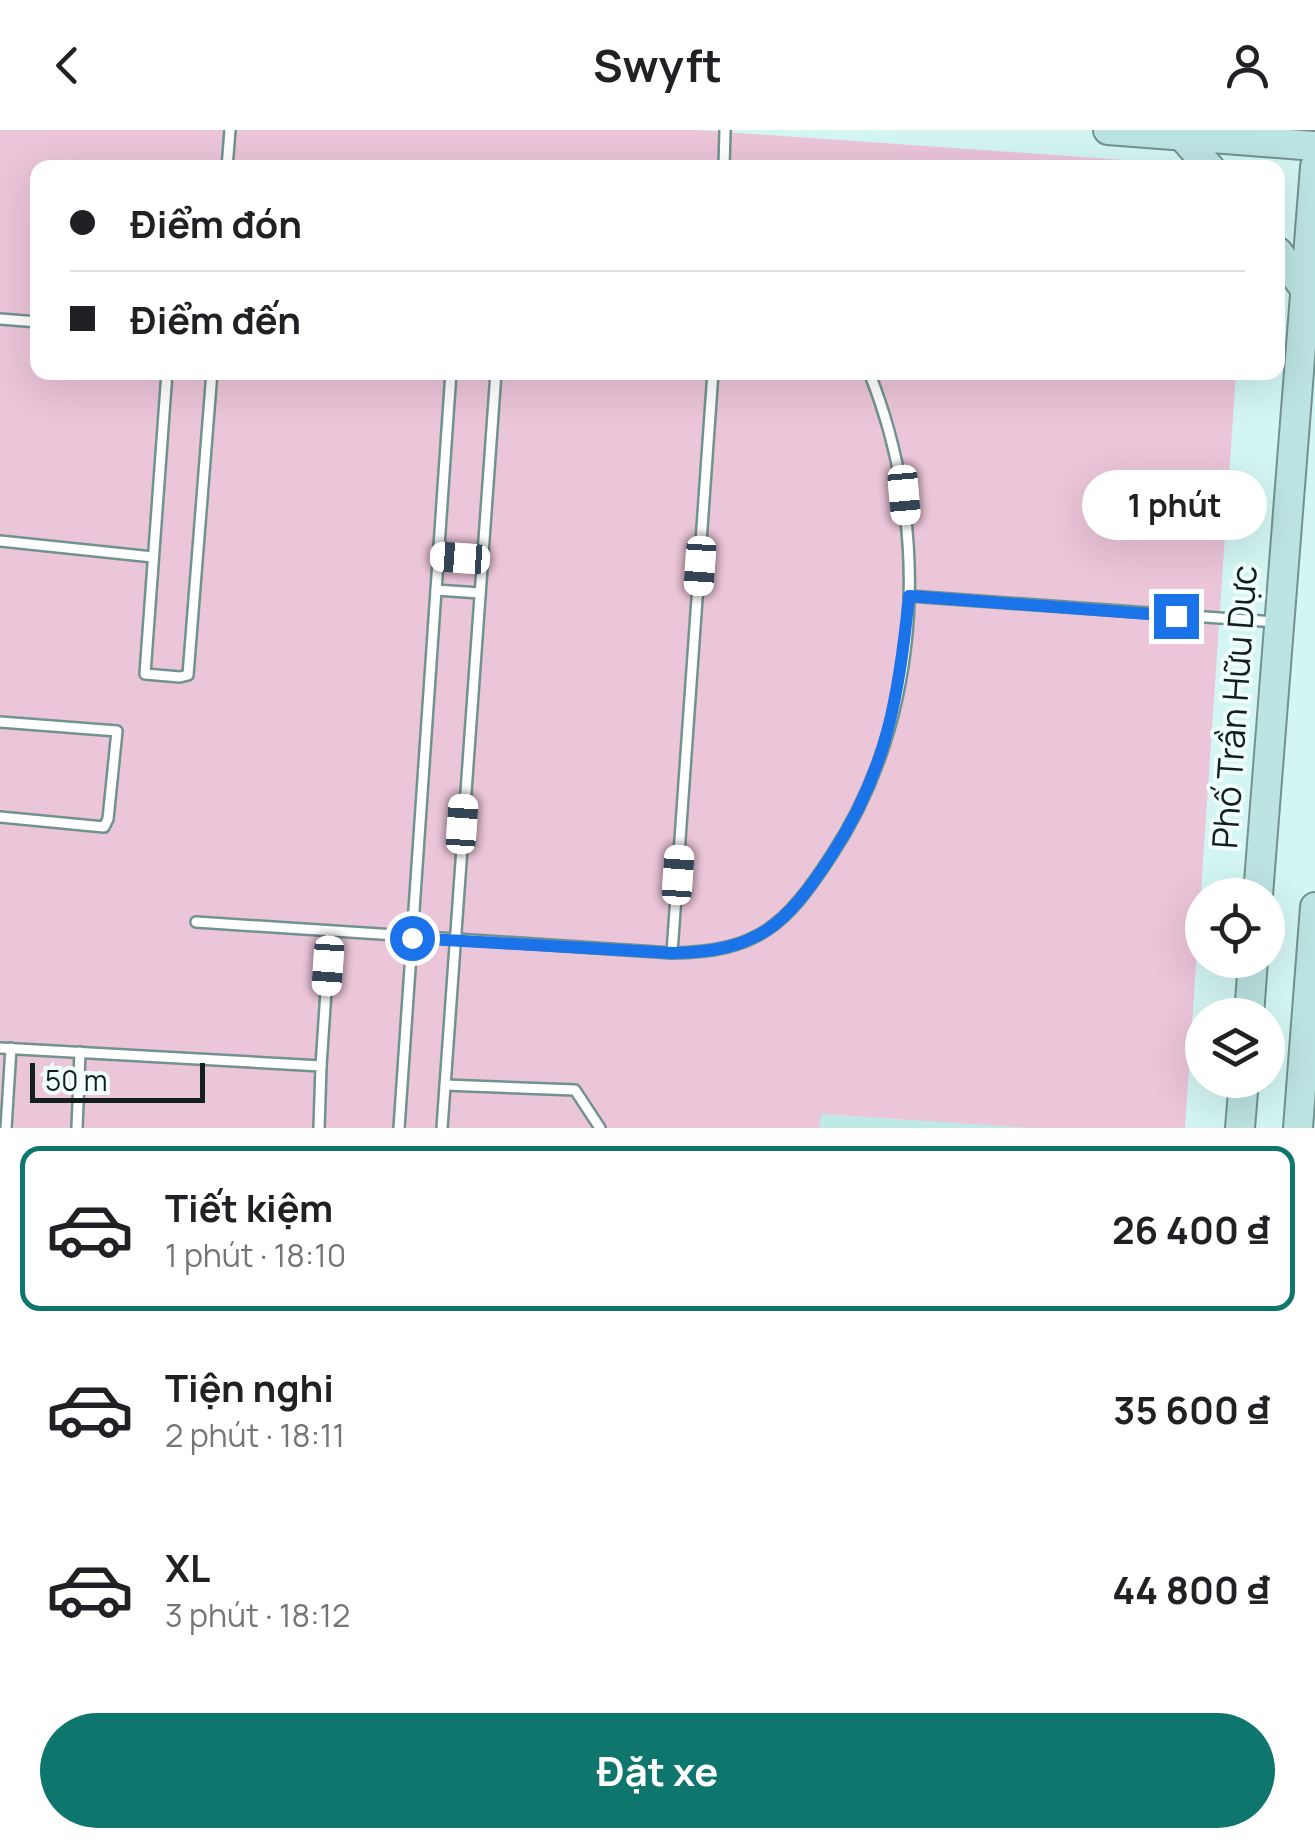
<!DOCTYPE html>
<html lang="vi">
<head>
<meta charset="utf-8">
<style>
  :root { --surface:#fff; --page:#f2f2f2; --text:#202124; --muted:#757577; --line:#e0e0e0; --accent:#0f766e }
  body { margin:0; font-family:Manrope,sans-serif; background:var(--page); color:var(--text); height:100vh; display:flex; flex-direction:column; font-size:38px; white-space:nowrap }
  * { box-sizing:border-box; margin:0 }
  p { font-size:32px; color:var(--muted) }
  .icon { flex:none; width:55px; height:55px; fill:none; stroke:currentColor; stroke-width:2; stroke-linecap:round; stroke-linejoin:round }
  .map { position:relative; height:998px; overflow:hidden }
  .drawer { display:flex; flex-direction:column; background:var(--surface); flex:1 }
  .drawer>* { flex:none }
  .banner { position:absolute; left:30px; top:30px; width:1255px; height:220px; border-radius:20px; box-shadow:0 10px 40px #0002; display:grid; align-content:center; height:220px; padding:0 40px; background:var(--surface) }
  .fabs { position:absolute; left:1185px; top:748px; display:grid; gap:20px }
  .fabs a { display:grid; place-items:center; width:100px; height:100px; border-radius:50%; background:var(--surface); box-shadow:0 10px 40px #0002; font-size:50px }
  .scale { position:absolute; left:30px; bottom:25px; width:175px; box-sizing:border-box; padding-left:10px; border:5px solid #121f1e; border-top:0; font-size:28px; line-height:35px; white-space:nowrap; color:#121f1e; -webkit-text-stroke:8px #f0fefd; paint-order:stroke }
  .end { position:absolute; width:45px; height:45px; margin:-22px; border:12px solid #1a73e8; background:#fff; box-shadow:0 0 0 5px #fff }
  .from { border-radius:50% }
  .bubble { position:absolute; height:70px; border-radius:35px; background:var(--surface); box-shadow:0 10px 40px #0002; font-size:32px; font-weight:700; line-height:70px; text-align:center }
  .car { position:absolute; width:30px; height:60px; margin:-30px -15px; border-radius:12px; box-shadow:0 0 8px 2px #0007; background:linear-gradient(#fff 24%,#345 0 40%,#fff 0 76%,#345 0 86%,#fff 0) }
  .banner b { display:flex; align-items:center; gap:35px; height:95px; font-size:38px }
  .banner b+b { border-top:2px solid var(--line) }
  .banner i { width:25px; height:25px; background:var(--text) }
  ul { padding:18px 0 0; list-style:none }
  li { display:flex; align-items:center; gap:30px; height:165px; margin:0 20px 15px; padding:0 20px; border:5px solid transparent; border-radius:20px }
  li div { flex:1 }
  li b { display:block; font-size:38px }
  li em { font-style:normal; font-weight:700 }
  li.active { border-color:var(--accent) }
  li>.icon { width:90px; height:90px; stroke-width:1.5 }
  .primary-button { display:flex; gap:20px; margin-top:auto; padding:20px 40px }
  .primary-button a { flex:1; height:115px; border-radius:60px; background:var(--accent); color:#fff; font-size:40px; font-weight:700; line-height:115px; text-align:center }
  header { display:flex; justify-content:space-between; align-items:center; height:130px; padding:0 40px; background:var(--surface); font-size:45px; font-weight:700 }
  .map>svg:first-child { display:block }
</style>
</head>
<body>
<header><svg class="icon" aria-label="back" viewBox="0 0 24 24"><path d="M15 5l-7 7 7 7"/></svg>Swyft<svg class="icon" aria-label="person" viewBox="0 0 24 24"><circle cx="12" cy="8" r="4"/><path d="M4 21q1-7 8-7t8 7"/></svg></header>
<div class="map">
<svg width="1315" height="998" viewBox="0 0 1315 998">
  <rect width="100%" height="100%" fill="#d3f6f3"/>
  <polygon fill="#bee9e6" points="820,984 1031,998 819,998"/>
  <polygon fill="#ebc5d8" points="0,0 698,0 1153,32 1157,37 38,38 38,242 1236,243 1185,998 1031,998 821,984 819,998 0,998"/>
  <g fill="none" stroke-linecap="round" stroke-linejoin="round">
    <defs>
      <g id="lane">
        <polyline points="227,38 230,0"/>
        <polyline points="724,38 725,0"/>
        <polyline points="0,189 38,192"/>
        <polyline points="167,242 145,544 180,547 188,545 212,242"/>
        <polyline points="0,411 153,427"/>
        <polyline points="438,426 482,429"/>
        <polyline points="436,460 480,463"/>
        <polyline points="909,466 1275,492"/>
        <polyline points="0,592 117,601 108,689 104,697 0,687"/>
        <path d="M196,792L672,823C758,822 786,795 831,726C924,586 931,396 869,242"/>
        <polyline points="672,823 713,242"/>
        <polyline points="0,918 321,936 319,998"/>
        <polyline points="321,936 330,802"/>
        <polyline points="445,955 575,960 600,998"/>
        <polyline points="6,998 11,918"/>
        <polyline points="77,998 80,922"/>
        <polyline points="399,998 451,242"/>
        <polyline points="442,998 496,242"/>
      </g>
      <g id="secondary">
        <polyline points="1108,0 1315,16"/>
        <polyline points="1182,6 1210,38"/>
        <polyline points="1278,122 1305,159"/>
        <polyline points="1258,765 1315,37"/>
        <polyline points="1249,885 1253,830"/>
        <polyline points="1240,998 1244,950"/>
        <polyline points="1298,998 1315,777"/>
      </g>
    </defs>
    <use href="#lane" stroke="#729290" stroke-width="14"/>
    <use href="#secondary" stroke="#729290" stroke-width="32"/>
    <use href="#lane" stroke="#fff" stroke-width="9"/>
    <use href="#secondary" stroke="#bce4e2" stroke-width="28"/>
  </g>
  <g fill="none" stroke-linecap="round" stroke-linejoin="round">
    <path stroke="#1a73e8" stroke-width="12" d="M412,808L672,823C758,822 786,795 831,726C887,641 899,565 909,466L1176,486"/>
  </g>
  <g text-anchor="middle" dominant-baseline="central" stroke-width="8" stroke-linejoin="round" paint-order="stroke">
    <g font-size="35" fill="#121f1e" stroke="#f0fefd">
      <text transform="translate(1234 577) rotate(-86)">Phố Trần Hữu Dực</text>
    </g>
  </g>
</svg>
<div class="fabs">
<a><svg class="icon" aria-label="locate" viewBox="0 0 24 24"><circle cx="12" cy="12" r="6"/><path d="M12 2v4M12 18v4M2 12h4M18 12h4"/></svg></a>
<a><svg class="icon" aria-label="layers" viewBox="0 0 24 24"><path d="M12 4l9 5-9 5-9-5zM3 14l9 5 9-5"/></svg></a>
</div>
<div class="scale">50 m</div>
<i class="end from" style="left:412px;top:808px"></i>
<i class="end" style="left:1176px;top:486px"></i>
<div class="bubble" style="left:1082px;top:340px;width:185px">1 phút</div>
<i class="car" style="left:904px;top:365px;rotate:175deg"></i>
<i class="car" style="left:460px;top:428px;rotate:274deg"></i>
<i class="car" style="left:700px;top:436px;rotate:184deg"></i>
<i class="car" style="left:462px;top:694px;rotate:4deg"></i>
<i class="car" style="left:678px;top:745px;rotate:4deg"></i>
<i class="car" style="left:328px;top:836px;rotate:184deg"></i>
<div class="banner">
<b><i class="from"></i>Điểm đón</b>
<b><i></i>Điểm đến</b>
</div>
</div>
<section class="drawer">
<ul>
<li class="active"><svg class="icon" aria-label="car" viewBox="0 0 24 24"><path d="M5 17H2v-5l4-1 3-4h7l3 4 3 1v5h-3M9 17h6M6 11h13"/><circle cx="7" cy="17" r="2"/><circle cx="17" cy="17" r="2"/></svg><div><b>Tiết kiệm</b><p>1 phút · 18:10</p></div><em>26 400 ₫</em></li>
<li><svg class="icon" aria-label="car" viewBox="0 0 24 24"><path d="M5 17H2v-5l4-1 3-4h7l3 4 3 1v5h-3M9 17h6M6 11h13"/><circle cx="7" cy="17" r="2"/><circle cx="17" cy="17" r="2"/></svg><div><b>Tiện nghi</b><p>2 phút · 18:11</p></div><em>35 600 ₫</em></li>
<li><svg class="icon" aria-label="car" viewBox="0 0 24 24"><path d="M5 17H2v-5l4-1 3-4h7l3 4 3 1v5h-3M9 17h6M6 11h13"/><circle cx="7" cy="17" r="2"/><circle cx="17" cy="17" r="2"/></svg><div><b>XL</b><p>3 phút · 18:12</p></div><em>44 800 ₫</em></li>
</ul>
<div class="primary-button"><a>Đặt xe</a></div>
</section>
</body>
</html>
